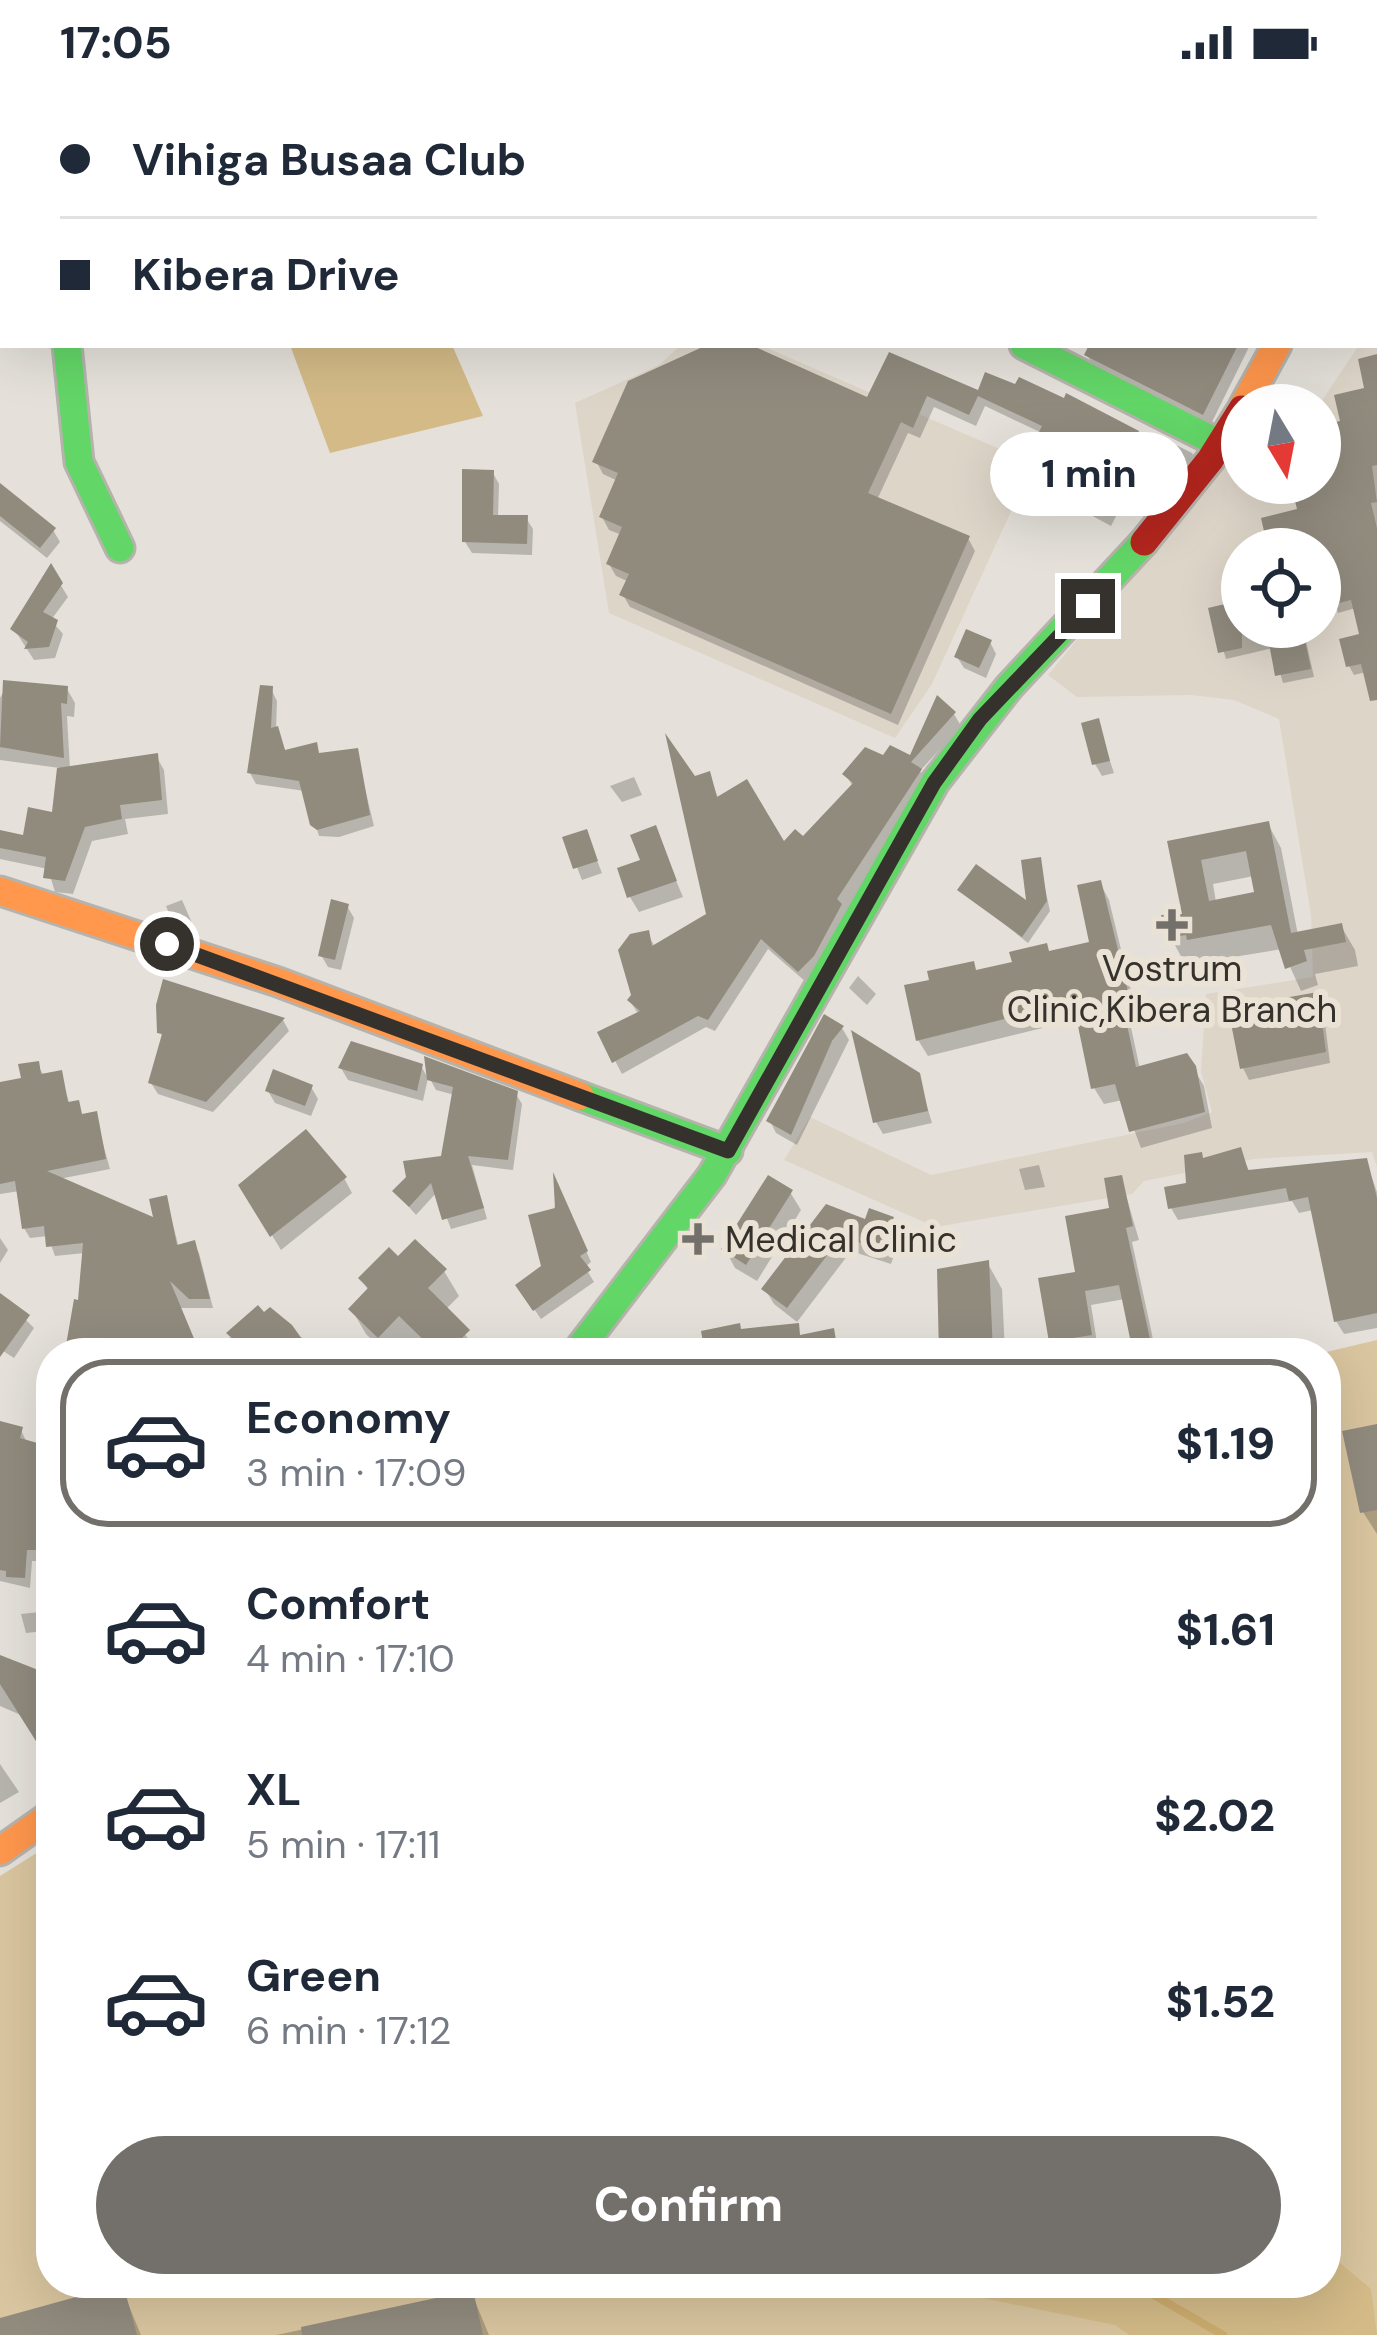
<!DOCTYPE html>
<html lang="en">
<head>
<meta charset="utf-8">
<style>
  :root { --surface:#fff; --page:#f6f6f7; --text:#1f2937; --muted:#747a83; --line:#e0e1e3; --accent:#736f6a }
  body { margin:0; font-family:"DM Sans",sans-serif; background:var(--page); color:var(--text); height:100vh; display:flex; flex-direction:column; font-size:45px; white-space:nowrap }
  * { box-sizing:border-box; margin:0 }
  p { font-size:39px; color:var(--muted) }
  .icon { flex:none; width:66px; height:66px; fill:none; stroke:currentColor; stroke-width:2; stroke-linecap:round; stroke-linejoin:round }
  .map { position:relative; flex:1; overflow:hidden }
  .sheet { position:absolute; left:36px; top:1254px; width:1305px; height:960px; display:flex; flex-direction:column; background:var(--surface); border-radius:48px; box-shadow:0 12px 48px #0002 }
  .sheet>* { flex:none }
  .guide { position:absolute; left:0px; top:0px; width:1377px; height:264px; box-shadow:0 12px 48px #0002; display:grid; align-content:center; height:264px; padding:0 60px; background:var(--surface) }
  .needle { width:78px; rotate:170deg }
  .fabs { position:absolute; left:1221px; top:300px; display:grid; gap:24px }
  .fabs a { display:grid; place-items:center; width:120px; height:120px; border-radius:50%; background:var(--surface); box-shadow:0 12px 48px #0002; font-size:60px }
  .end { position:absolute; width:54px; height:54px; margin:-27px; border:15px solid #35322d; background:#fff; box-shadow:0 0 0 6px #fff }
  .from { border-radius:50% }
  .bubble { position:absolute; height:84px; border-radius:42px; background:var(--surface); box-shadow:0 12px 48px #0002; font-size:39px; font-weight:800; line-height:84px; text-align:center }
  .guide b { display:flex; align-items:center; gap:42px; height:114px; font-size:45px }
  .guide b+b { border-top:3px solid var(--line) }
  .guide i { width:30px; height:30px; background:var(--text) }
  ul { padding:21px 0 0; list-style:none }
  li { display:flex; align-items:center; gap:36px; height:168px; margin:0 24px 18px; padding:0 36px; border:6px solid transparent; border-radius:48px }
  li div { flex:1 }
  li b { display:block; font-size:45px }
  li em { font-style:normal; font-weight:800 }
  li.active { border-color:var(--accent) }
  li>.icon { width:108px; height:108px; stroke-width:1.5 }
  .cta { display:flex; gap:24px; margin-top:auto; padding:24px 60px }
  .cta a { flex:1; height:138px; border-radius:72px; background:var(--accent); color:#fff; font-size:48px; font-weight:800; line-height:138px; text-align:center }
  .status { display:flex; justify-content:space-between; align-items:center; height:84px; padding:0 60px; background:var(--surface); direction:ltr }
  .status svg { height:33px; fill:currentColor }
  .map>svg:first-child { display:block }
</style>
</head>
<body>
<div class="status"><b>17:05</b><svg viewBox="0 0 49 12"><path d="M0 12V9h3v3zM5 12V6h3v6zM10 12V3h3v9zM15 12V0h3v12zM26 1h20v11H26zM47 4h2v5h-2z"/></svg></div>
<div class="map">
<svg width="1377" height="2251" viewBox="0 0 1377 2251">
  <rect width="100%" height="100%" fill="#e5e1da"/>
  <g fill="#ddd5c8" fill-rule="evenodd">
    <path d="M1377,241V1083L1372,1068L1254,1075L1144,1097L1132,1110L935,1143L784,1076L810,1033L931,1091L1184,1039L1212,1028L1201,988L1206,910L1313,893L1311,831L1279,635L1234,616L1191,611L1077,613L1048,591L1237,360L1242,364V399H1320L1319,321L1359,261H1374ZM1242,465H1320V543H1242Z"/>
    <polygon points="681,261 760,261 1027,377 1013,423 932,600 895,654 609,529 575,319 659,281"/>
  </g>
  <polygon fill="#d9c59f" points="1377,1256 1377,2251 0,2251 0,1792 51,1760 51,2199 1326,2199 1322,1269"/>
  <g fill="#d3ba87">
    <polygon points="178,0 791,0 180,3"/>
    <polygon points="290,261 452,261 483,332 330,369"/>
    <polygon points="1326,2167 1371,2205 1377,2251 1129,2251 1115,2241 909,2199 1326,2199"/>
  </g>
  <g fill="#0003" fill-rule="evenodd">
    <polygon points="0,0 45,0 45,3 3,3 3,45"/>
    <polygon points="1039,0 1171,0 1038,3"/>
    <polygon points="721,261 743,261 869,317 890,271 979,310 1137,349 1144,362 1136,379 1118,371 1106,399 1124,417 1111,442 1063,416 1055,404 1065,385 1043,374 1035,362 1042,349 985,322 976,342 934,323 920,354 908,349 877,416 968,454 975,467 898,641 630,523 623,511 629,498 616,492 609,480 622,451 609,446 602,433 618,397 603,390 596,377"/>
    <polygon points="1092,261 1250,261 1210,342 1095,284 1087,271"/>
    <polygon points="1377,274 1377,616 1366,588 1354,591 1349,582 1362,552 1356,524 1338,529 1320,465 1264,465 1301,427 1308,399 1320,399 1320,383 1331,380 1343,339 1368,306"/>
    <polygon points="1164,355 1192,369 1199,381 1194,386"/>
    <polygon points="493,389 499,400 498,434 526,434 533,445 532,471 472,469 465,458"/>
    <polygon points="0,404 53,446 60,458 47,474 0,437"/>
    <polygon points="51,485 68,513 51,536 63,550 55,574 34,576 14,545"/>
    <polygon points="1242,513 1242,543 1303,543 1314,593 1283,599 1273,564 1226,575 1211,526"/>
    <polygon points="990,558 996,570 986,594 964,584 957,573"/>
    <polygon points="8,599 67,605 75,619 74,633 67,632 70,685 156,672 164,686 168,730 125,735 128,750 92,757 73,810 55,808 48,785 0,775 0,749 25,754 54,732 60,684 0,676 0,614"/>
    <polygon points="271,605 277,617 276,645 286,668 315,662 321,672 356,667 374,742 339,753 319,752 305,707 256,700 250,689"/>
    <polygon points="954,630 961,642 920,687 927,699 843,827 847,834 806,898 768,865 715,947 706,943 622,990 601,950 639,931 630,917 647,849 655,863 710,831 693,695 709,691 719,716 784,762 803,756 853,703 846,691 884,675 912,674"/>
    <polygon points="1097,638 1114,689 1102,692 1095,680"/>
    <polygon points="634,693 642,711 622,718 610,702"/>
    <path d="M1268,740L1281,764L1298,851L1341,842L1355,866L1358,882L1315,890L1318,901L1301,907L1282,865L1203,878L1183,876L1170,852L1185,833L1171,759ZM1254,792L1257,810L1216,818L1213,800Z"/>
    <polygon points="654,745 683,813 639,828 630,813"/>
    <polygon points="586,749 602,789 582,796 566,755"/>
    <polygon points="1039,777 1050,827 1028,859 961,806 1030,823"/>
    <polygon points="1100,799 1109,816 1135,923 1127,925 1140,985 1186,972 1204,1002 1212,1044 1141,1064 1123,1016 1104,1020 1094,1004 1079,935 928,972 918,956 977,888 1092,860"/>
    <polygon points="182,816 192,839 175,845 166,822"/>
    <polygon points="347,822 354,834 341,886 328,883 321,871"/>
    <polygon points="858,892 876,910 867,921 849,904"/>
    <polygon points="1317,911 1323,923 1330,979 1249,996 1243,984"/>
    <polygon points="283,936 289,947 213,1028 158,1010 151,999 164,955 160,948"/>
    <polygon points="842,944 849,956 797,1061 776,1049 770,1037"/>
    <polygon points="37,980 43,990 60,990 70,1021 77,1020 83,1033 95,1031 110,1085 59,1095 157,1138 166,1114 179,1164 193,1160 199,1169 213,1224 180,1224 199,1269 140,1269 148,1236 139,1233 124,1269 68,1266 81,1219 85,1169 55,1172 48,1152 30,1154 24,1144 20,1107 0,1110 0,1000 24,996"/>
    <polygon points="421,982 428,994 423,1017 348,996 341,984"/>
    <polygon points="918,992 932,1039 883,1050 876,1038"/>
    <polygon points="430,995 516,1010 522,1020 513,1086 472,1081 487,1135 451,1145 437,1108 416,1131 396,1108 443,1075 455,1011 436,1006"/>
    <polygon points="311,1003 318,1015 311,1032 275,1019 268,1007"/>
    <polygon points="1240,1066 1250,1089 1366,1077 1377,1108 1377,1244 1344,1250 1336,1237 1313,1126 1299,1129 1292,1117 1178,1136 1171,1124 1189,1102"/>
    <polygon points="1039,1081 1045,1103 1025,1106 1019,1085"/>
    <polygon points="344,1094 352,1109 281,1166 242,1102"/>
    <polygon points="1121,1094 1139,1156 1132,1158 1156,1269 1136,1269 1125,1215 1091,1221 1098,1265 1059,1269 1052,1257 1112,1126"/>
    <polygon points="558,1102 591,1178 585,1183 594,1198 541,1235 525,1212 545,1183"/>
    <polygon points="790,1108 801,1126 757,1197 735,1184 725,1165"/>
    <polygon points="827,1124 867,1139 892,1135 901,1151 891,1180 851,1167 797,1238 774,1220 765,1205"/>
    <polygon points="0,1154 8,1166 0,1179"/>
    <polygon points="398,1176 444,1187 459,1212 445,1226 480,1269 429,1269 415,1255 401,1269 385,1269 366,1250 352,1226 369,1208 362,1195"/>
    <polygon points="988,1180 1002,1205 1005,1269 942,1269"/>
    <polygon points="0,1210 34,1244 14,1274 3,1267 0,1271"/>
    <polygon points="258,1226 297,1257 301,1253 319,1269 214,1269"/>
    <polygon points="0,1337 21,1346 27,1359 51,1367 45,1427 51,1428 51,1477 32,1477 30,1504 0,1497"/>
    <polygon points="1377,1343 1377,1450 1363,1428"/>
    <polygon points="40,1528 45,1547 26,1549 21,1530"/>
    <polygon points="0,1574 51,1599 51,1674 23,1632 0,1622"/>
    <polygon points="0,1680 19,1708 0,1719"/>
    <polygon points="121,2203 141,2251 0,2251 0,2237"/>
    <polygon points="472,2210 489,2251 276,2251"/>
  </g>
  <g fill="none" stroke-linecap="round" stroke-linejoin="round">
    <polyline stroke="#ccac6e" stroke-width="8" points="1133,2199 1223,2251"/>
  </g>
  <g fill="#918b7e" fill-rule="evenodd">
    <polygon points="707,261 751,261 867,313 889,268 978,306 985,288 1015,300 1019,293 1064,314 1066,309 1139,347 1129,368 1111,360 1097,391 1119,402 1104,431 1052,404 1065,378 1032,362 1042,342 978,312 969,331 927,312 913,344 901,338 868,409 970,452 891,630 619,511 629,490 606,480 622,443 599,433 618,389 592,378 628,297"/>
    <polygon points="1089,261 1238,261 1203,331 1084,271"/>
    <polygon points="1377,270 1377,381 1372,382 1377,418 1371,419 1377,444 1377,616 1370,617 1361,580 1346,583 1339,555 1359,550 1351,516 1331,521 1316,459 1268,465 1261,434 1297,425 1292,405 1320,399 1320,380 1328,378 1320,341 1340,337 1334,311 1364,304 1358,275"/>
    <polygon points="462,385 494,386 493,431 528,431 527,460 462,458"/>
    <polygon points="0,399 56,444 40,464 0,432"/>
    <polygon points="51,479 63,499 43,528 58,536 49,563 24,565 28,558 10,545"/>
    <polygon points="1242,516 1242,564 1218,569 1208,524"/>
    <polygon points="1266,543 1302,543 1311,585 1275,592"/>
    <polygon points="966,545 992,556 979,584 954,573"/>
    <polygon points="3,596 68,602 67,620 61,619 64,674 0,663"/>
    <polygon points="260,601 273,602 271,644 278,642 285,666 317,658 319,669 358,664 370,731 317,746 310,741 299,697 247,689"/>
    <polygon points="937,611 956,628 911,678 922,685 837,815 842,820 814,872 798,888 761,855 708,936 698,932 612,979 597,948 640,927 627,916 631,911 618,866 630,850 649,846 652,862 706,830 665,649 695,692 710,687 717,713 747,695 784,757 795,745 803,752 853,699 842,690 865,663 883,671 890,661 910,671"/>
    <polygon points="1099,634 1110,677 1092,681 1081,639"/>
    <polygon points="158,669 162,716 120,721 122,735 85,743 65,797 43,794 46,773 0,764 0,746 23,751 28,723 52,728 57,684"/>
    <path d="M1269,737L1291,849L1342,839L1346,858L1304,866L1307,877L1285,885L1271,841L1187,856L1186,851L1167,854L1161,831L1182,830L1167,757ZM1246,767L1254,808L1209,817L1201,776Z"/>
    <polygon points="656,741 677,797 627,814 617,784 640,776 630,751"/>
    <polygon points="587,745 598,777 573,785 562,753"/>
    <polygon points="1041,773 1047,817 1022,853 957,806 976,780 1026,816 1021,776"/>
    <polygon points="1101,796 1128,907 1120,908 1136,983 1187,969 1196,982 1205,1028 1129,1048 1115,1000 1091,1005 1073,918 916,957 904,901 929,896 927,887 974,877 976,886 1012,878 1009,868 1047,859 1049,867 1089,858 1077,801"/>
    <polygon points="331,815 349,820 335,876 318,872"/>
    <polygon points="163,895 285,934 206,1018 148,999 162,950 157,949 156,921"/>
    <polygon points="1318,908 1326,968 1240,985 1228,924"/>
    <polygon points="824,930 844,942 832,957 791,1051 766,1037"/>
    <polygon points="851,946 920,989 928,1027 873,1039"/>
    <polygon points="351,957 423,980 417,1007 338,984"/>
    <polygon points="424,972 518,1007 508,1076 468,1072 484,1124 442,1136 431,1099 409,1123 392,1107 406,1093 403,1077 441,1072 453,1003 427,996"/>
    <polygon points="39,977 41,990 62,986 68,1018 79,1016 82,1030 97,1027 106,1075 47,1087 153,1133 149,1115 167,1111 177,1161 195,1156 210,1215 189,1215 170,1197 198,1264 163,1267 111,1254 109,1269 65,1267 74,1215 78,1216 83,1159 46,1163 44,1142 22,1145 15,1097 0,1100 0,998 21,994 18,980"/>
    <polygon points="273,985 313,1001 305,1022 265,1007"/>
    <polygon points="306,1045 347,1093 270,1153 238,1101"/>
    <polygon points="1241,1063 1248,1086 1367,1074 1377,1114 1377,1229 1334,1238 1308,1113 1289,1117 1286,1104 1168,1125 1164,1103 1186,1099 1184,1071 1202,1068 1203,1074"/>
    <polygon points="553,1088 588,1167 580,1172 591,1186 533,1227 515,1201 541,1182 528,1131 555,1124"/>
    <polygon points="768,1091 793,1106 746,1181 721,1165"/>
    <polygon points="1122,1091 1133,1142 1126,1144 1153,1269 1133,1269 1119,1201 1085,1207 1092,1251 1049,1258 1038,1194 1075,1188 1065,1132 1109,1124 1104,1094"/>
    <polygon points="826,1120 865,1135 869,1124 894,1133 883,1166 841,1153 787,1224 761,1205"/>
    <polygon points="415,1155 447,1185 428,1204 470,1246 447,1269 437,1269 399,1232 378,1254 348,1225 368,1204 358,1194 389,1163 398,1172"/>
    <polygon points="989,1176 993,1269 939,1269 937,1185"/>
    <polygon points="0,1209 30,1231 0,1273"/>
    <polygon points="258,1221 264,1228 270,1223 292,1241 312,1269 251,1269 261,1259 240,1261 226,1249"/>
    <polygon points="740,1239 741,1245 799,1239 800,1251 834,1244 838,1269 705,1269 701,1247"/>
    <polygon points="0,1337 23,1343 20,1354 51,1363 37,1423 45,1424 45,1466 27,1466 25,1494 6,1493 6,1487 0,1486"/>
    <polygon points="1377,1340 1377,1426 1360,1429 1342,1347"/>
    <polygon points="0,1571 51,1591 51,1681 0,1600"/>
    <polygon points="123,2200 137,2251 0,2251 0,2234"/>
    <polygon points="473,2206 483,2251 302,2251 301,2243"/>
  </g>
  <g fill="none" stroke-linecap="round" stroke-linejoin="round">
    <defs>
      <g id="street">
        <polyline points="1277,0 1284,3"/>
        <polyline points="824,3 826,0"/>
        <polyline points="1001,3 1003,0"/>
        <polyline points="1189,3 1190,0"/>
        <polyline points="1374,43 1377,45"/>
        <polyline points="0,64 3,64"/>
      </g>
      <g id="fast">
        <polyline points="1374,81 1377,75"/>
        <polyline points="67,261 79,378 120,464"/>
        <polyline points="1024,261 1222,361"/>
        <polyline points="580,1012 728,1067"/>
        <polyline points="576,1269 712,1091 935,698 1009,603 1144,458"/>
      </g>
      <g id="slow">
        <polyline points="1244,321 1277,261"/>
        <polyline points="0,807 278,898 580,1012"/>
        <polyline points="0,1767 51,1731"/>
      </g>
      <polyline id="jam" points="1144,458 1210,376 1242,325"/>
    </defs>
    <use href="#street" stroke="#b6b3ad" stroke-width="24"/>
    <use href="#fast" stroke="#b6b3ad" stroke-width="33"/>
    <use href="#slow" stroke="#b6b3ad" stroke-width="33"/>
    <use href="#jam" stroke="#b6b3ad" stroke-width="33"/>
    <use href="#street" stroke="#fbfaf9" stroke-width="18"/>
    <use href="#fast" stroke="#63d668" stroke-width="27"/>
    <use href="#slow" stroke="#ff974d" stroke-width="27"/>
    <use href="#jam" stroke="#b3261e" stroke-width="27"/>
  </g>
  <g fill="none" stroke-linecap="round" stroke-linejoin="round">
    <polyline stroke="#35322d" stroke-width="15" points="167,860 728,1067 934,699 980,635 1088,522"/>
  </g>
  <g fill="#736f6a" stroke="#eae2d5" stroke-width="4.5">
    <path d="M1166 823h12v12h12v12h-12v12h-12v-12h-12v-12h12z"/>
    <path d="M692 1137h12v12h12v12h-12v12h-12v-12h-12v-12h12z"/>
  </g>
  <g text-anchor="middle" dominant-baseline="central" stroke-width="12" stroke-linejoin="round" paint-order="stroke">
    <g font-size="36" fill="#35322d" stroke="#eae2d5">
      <text x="1172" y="884">Vostrum<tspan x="1172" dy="41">Clinic,Kibera Branch</tspan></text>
      <text x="725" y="1155" text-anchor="start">Medical Clinic</text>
    </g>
  </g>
</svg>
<div class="fabs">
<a><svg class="needle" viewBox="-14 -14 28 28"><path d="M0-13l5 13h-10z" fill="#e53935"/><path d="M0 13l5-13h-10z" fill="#747a83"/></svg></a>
<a><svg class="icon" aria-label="locate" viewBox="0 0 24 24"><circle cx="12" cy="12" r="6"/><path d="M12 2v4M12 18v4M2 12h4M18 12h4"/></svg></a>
</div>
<i class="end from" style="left:167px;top:860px"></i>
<i class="end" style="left:1088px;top:522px"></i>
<div class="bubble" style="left:990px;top:348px;width:198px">1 min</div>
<div class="guide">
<b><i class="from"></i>Vihiga Busaa Club</b>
<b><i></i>Kibera Drive</b>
</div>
<section class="sheet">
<ul>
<li class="active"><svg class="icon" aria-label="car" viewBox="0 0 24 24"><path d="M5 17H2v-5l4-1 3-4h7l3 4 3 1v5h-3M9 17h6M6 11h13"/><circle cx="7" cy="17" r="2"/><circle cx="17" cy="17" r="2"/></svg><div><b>Economy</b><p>3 min · 17:09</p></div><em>$1.19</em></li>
<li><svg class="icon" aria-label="car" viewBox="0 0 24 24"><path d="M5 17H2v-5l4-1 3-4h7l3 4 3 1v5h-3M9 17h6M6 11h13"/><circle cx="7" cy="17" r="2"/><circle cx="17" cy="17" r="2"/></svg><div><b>Comfort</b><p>4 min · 17:10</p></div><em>$1.61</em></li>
<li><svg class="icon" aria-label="car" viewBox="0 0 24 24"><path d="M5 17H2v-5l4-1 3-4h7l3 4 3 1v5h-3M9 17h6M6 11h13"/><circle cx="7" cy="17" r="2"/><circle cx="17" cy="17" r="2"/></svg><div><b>XL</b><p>5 min · 17:11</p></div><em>$2.02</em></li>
<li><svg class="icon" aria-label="car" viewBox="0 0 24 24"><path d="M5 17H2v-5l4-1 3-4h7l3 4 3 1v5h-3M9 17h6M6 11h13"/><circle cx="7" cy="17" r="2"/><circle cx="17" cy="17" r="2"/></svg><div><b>Green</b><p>6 min · 17:12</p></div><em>$1.52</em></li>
</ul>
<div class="cta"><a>Confirm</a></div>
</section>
</div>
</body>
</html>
